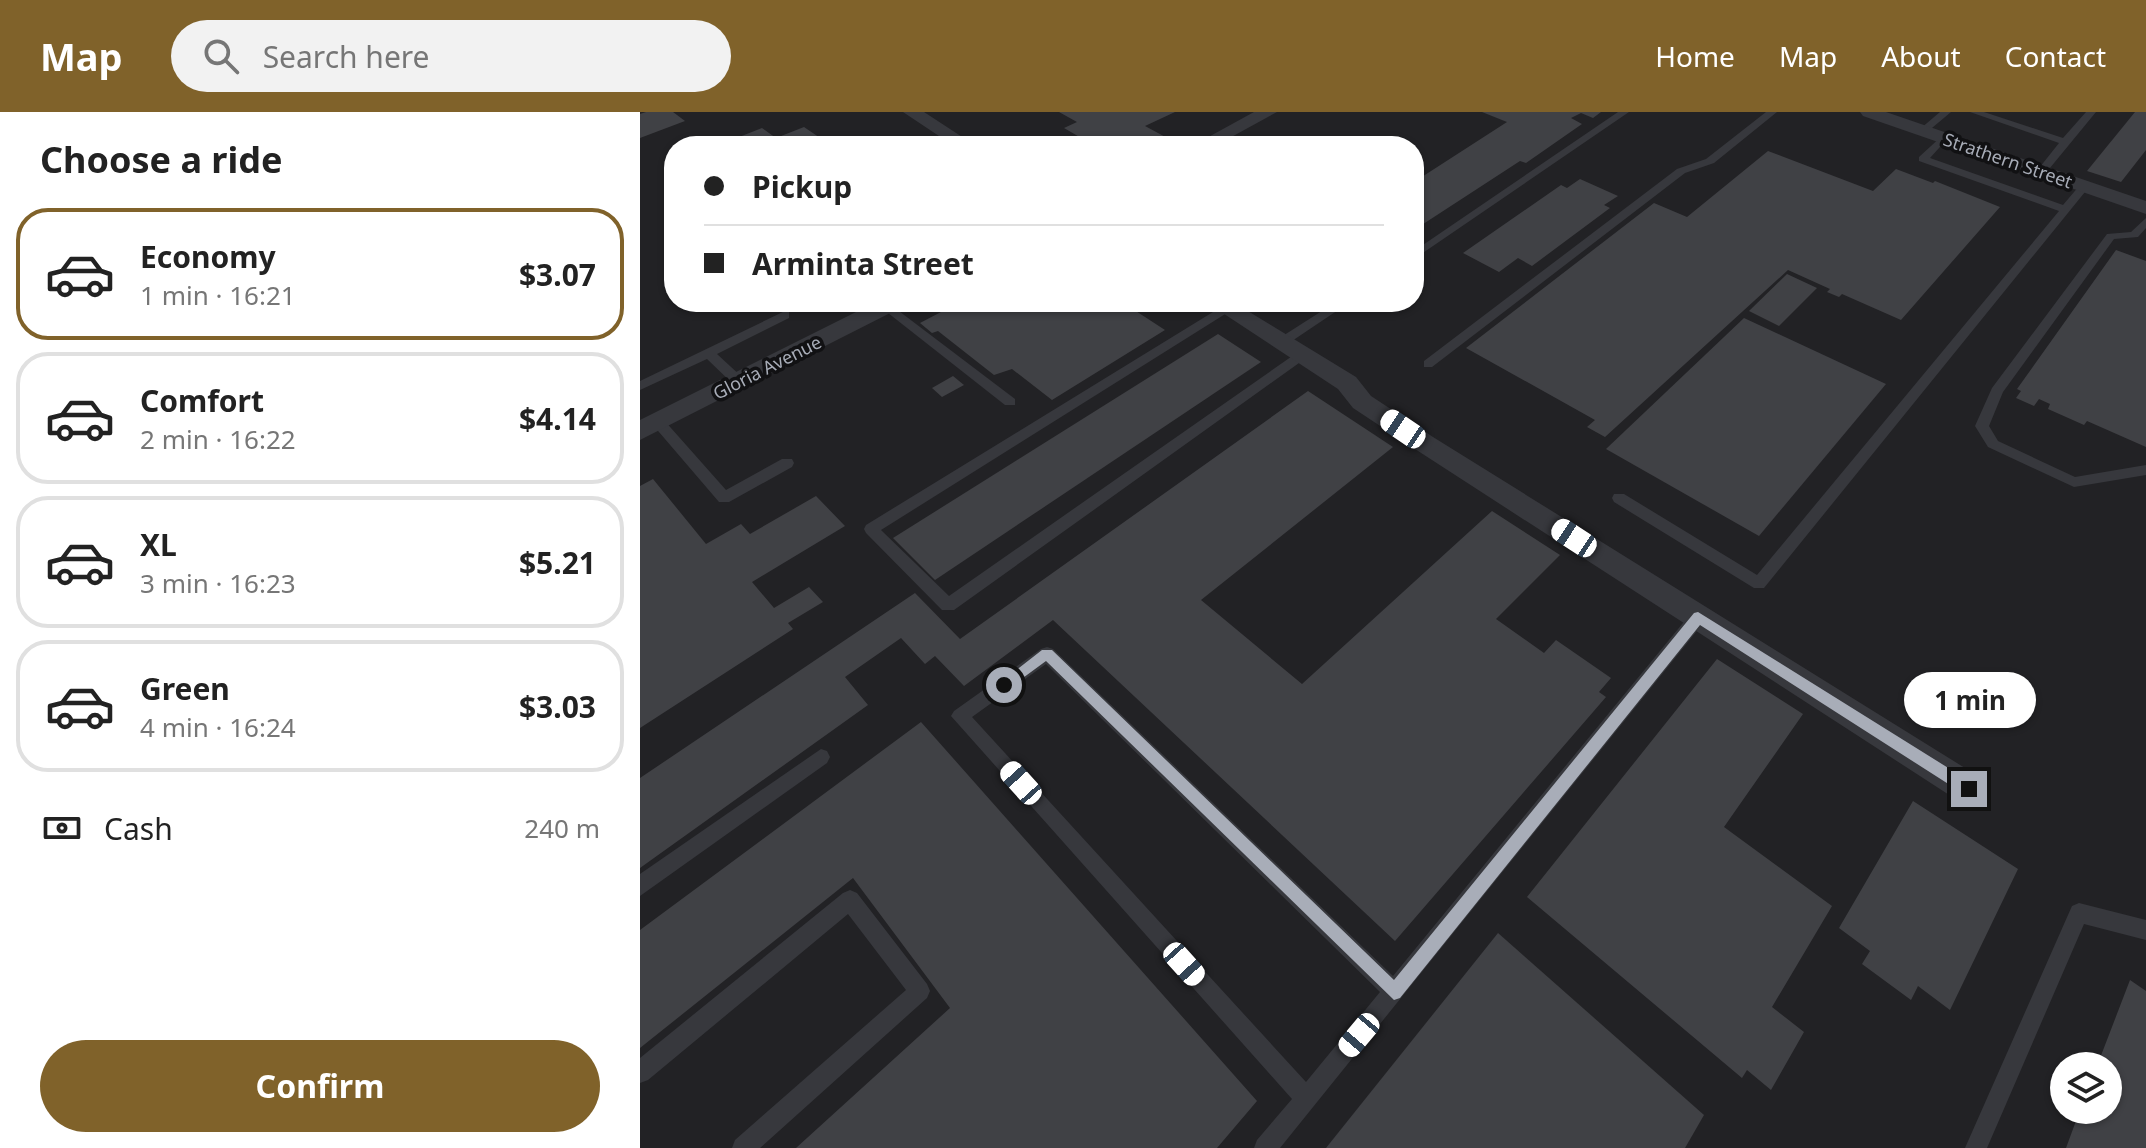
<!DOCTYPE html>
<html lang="en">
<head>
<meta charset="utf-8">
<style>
  :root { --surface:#fff; --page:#f2f2f2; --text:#222; --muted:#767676; --line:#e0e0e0; --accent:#80622a }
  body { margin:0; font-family:"Noto Sans",sans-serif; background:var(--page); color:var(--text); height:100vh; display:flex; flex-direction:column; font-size:30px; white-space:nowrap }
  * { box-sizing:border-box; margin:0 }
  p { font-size:26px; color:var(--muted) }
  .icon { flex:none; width:44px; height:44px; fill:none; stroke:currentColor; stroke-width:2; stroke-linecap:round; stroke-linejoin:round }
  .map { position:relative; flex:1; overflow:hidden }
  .sheet { display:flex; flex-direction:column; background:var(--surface); width:640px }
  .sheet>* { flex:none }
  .hud { position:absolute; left:24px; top:24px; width:760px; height:176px; border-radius:32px; box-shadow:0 2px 6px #0004; display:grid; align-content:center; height:176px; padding:0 40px; background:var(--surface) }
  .fabs { position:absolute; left:1410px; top:940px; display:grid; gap:16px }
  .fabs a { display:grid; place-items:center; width:72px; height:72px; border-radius:50%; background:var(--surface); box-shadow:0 2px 6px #0004; font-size:40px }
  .end { position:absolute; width:36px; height:36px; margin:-18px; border:10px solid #a8adb8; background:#111; box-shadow:0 0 0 4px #111 }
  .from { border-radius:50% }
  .bubble { position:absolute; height:56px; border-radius:28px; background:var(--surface); box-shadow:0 2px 6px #0004; font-size:26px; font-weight:700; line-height:56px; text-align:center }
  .car { position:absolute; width:24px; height:48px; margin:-24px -12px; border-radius:10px; box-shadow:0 0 6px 2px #0007; background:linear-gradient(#fff 24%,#345 0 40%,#fff 0 76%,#345 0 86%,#fff 0) }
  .hud b { display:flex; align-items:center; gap:28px; height:76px; font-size:30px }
  .hud b+b { border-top:2px solid var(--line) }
  .hud i { width:20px; height:20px; background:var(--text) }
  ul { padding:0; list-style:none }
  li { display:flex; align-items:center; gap:24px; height:132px; margin:0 16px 12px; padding:0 24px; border:4px solid var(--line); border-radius:32px }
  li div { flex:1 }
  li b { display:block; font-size:30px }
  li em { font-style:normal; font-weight:700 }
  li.selected { border-color:var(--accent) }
  li>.icon { width:72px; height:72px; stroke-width:1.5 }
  h2 { padding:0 40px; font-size:36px; line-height:96px }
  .pay { display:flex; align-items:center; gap:20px; height:88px; padding:0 40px; font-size:30px }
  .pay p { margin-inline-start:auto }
  .primary-button { display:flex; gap:16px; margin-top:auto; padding:16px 40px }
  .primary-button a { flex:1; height:92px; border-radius:48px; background:var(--accent); color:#fff; font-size:32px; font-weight:700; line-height:92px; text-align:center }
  header { display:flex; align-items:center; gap:48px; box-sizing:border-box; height:112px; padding:0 40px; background:var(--accent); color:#fff }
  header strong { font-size:38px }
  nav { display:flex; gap:44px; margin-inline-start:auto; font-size:28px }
  .search { width:560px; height:72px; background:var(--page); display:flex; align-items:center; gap:20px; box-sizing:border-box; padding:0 28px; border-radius:44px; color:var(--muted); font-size:30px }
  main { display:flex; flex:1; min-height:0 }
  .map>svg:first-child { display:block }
</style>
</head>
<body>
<header>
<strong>Map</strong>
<div class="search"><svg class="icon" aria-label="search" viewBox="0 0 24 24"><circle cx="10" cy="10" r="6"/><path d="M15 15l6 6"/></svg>Search here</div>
<nav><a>Home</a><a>Map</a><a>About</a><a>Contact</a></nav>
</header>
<main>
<section class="sheet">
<h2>Choose a ride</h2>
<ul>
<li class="selected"><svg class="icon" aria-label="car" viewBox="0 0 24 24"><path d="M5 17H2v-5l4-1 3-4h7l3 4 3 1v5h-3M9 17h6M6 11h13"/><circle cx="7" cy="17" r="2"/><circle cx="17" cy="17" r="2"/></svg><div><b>Economy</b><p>1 min · 16:21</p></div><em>$3.07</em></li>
<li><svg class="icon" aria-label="car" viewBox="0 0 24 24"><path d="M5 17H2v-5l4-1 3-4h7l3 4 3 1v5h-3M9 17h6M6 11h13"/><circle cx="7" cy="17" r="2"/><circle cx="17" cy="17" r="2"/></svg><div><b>Comfort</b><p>2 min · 16:22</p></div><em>$4.14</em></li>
<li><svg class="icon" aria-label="car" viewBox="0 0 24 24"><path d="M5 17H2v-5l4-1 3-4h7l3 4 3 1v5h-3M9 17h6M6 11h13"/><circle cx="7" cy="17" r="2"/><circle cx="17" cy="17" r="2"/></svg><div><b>XL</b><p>3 min · 16:23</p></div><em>$5.21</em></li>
<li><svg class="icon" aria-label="car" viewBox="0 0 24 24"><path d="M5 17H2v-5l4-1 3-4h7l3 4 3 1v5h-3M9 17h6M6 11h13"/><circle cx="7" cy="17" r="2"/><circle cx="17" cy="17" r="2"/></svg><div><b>Green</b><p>4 min · 16:24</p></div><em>$3.03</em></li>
</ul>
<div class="pay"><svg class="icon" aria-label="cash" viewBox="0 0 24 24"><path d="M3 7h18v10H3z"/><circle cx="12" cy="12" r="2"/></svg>Cash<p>240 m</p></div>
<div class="primary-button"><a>Confirm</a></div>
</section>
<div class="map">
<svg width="1506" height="1036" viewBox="0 0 1506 1036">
  <rect width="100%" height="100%" fill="#161618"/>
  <path fill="#222225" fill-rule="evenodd" d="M0,0H1506V1036H0ZM34,34H774V190H34ZM1424,954H1468V998H1424Z"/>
  <g fill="#404145">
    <polygon points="6,0 33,0 45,9 0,26 0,2"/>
    <polygon points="419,0 535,0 505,14 531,28 519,34 455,34 424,16 437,10"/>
    <polygon points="842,0 961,0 953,6 941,1 931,6 942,12 886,51 880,49 774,118 774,70 867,10"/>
    <polygon points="1495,0 1506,0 1506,38 1481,70 1447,59"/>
    <polygon points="164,15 192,34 96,34 89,29 122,16 136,26"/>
    <polygon points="275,24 292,34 251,34"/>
    <polygon points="1128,39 1233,79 1256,57 1293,71 1295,69 1360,95 1261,208 1202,182 1199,185 1187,180 1190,177 1148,158 965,325 947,315 955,308 826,236 1014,91 1047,105"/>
    <polygon points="940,67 978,84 964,93 970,96 892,154 878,146 859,160 823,141 921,73 927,76"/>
    <polygon points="1476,138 1506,149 1506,335 1447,309 1444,313 1408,297 1410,292 1399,287 1394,294 1376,286 1381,279 1377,277"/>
    <polygon points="1147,162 1177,176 1139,214 1109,199"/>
    <polygon points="320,190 482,190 525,218 412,288 372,257 354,263 298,219 292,221 280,211"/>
    <polygon points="1104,206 1246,272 1119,424 966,337"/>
    <polygon points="578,222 621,250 295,468 253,426"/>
    <polygon points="313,264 324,273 302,285 292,276"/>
    <polygon points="668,279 753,335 561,488 662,572 852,399 920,443 856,507 904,541 916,528 971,566 959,580 966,585 755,829 413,508 324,574 295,544 285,552 261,526 205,565 228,593 0,756 0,666 275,481 320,527"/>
    <polygon points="13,367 66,432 101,412 110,422 176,384 205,414 112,470 134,496 169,475 183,490 148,511 153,517 0,616 0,374"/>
    <polygon points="1077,547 1163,602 1084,715 1192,794 1132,895 1164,920 1131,978 1107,958 1102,966 887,785"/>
    <polygon points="281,610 617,989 577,1036 156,1036 310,896 213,766 0,936 0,818"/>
    <polygon points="1273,689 1378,757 1310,898 1278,874 1271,888 1222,852 1230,839 1199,816"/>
    <polygon points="858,821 1064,1003 1045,1036 686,1036"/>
    <polygon points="1490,868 1506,879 1506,1036 1426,1036 1440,998 1468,998 1468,954 1457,954"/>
  </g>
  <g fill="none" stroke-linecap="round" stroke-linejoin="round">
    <g fill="#37383d" fill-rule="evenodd">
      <polygon points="978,0 989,0 774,147 774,139"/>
      <polygon points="1126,0 1137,0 1074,51 1045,61 792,255 784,255 784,249 1037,57 1066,47"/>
      <polygon points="1300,0 1311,0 1286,21 1280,21 1280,17"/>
      <polygon points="1330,0 1344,0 1423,26 1446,0 1456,0 1405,62 1401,63 1396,60 1419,31"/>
      <polygon points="1303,23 1308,26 1290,46 1423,93 1440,73 1449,75 1124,476 1114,476 974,390 972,386 974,382 984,382 1117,463 1419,99 1279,49 1279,45"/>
      <polygon points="1506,106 1506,116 1498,125 1474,127 1363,280 1349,314 1358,329 1435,365 1506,353 1506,363 1434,375 1348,335 1335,314 1352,276 1467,122 1491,120"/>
      <polygon points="247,190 375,287 375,293 365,293 243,197 243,191"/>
      <polygon points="696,190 710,190 646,233 638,233 638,227"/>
      <polygon points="586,192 590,193 590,199 241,418 309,484 658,240 666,240 666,246 314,498 302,498 226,421 224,417 226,413"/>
      <polygon points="145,199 149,200 149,206 77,242 103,266 103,272 93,272 67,247 0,278 0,269"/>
      <polygon points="18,305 23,307 86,378 142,347 152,347 154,351 152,355 89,390 79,390 13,313 13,307"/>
      <path d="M1058,498L1064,500L1066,505L1064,510L640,1036H614L617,1028L652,987L311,604L314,599L401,537L407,535L413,537L753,864L1052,500ZM406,552L740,880L666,970L332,605Z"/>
      <polygon points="181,637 187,639 190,645 187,651 0,784 0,762"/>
      <polygon points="210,778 217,781 287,872 290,879 287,886 120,1036 92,1036 95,1028 266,878 208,802 8,968 0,971 0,946 203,781"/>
      <polygon points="1439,791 1506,808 1506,828 1444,812 1347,1036 1325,1036 1432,794"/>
    </g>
    <g fill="#37383d" fill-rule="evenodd">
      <polygon points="263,0 284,0 336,34 314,34"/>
      <polygon points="614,0 637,0 575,34 552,34"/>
      <polygon points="1220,0 1246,0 1506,89 1506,102 1223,4"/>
      <polygon points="236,190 265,190 262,195 0,328 0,308"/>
      <polygon points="566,190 593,190 716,265 731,284 793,325 1341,666 1346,677 1341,688 1329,693 1317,688 775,337 713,296 698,277"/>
    </g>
  </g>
  <polygon fill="#a8adb8" points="1058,500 1334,672 1334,682 1324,682 1060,513 760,886 754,888 406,549 368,577 364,579 357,573 402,538 412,538 754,868 1054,501"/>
  <g text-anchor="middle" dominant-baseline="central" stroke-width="7" stroke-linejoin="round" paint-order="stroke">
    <g font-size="18" fill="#a8adb8" stroke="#111113">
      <text transform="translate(1368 48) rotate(19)">Strathern Street</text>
      <text transform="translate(127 255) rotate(-27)">Gloria Avenue</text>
    </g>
  </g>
</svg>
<div class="fabs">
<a><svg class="icon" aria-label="layers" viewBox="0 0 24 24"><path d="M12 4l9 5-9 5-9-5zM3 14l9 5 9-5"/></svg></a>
</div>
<i class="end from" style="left:364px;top:573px"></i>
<i class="end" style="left:1329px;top:677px"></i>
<div class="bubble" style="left:1264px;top:560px;width:132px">1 min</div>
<i class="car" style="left:763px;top:317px;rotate:304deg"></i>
<i class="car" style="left:934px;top:426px;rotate:303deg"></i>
<i class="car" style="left:381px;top:671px;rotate:318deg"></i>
<i class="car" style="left:544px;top:852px;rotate:138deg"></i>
<i class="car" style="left:719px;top:923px;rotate:220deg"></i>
<div class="hud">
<b><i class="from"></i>Pickup</b>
<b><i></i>Arminta Street</b>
</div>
</div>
</main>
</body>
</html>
